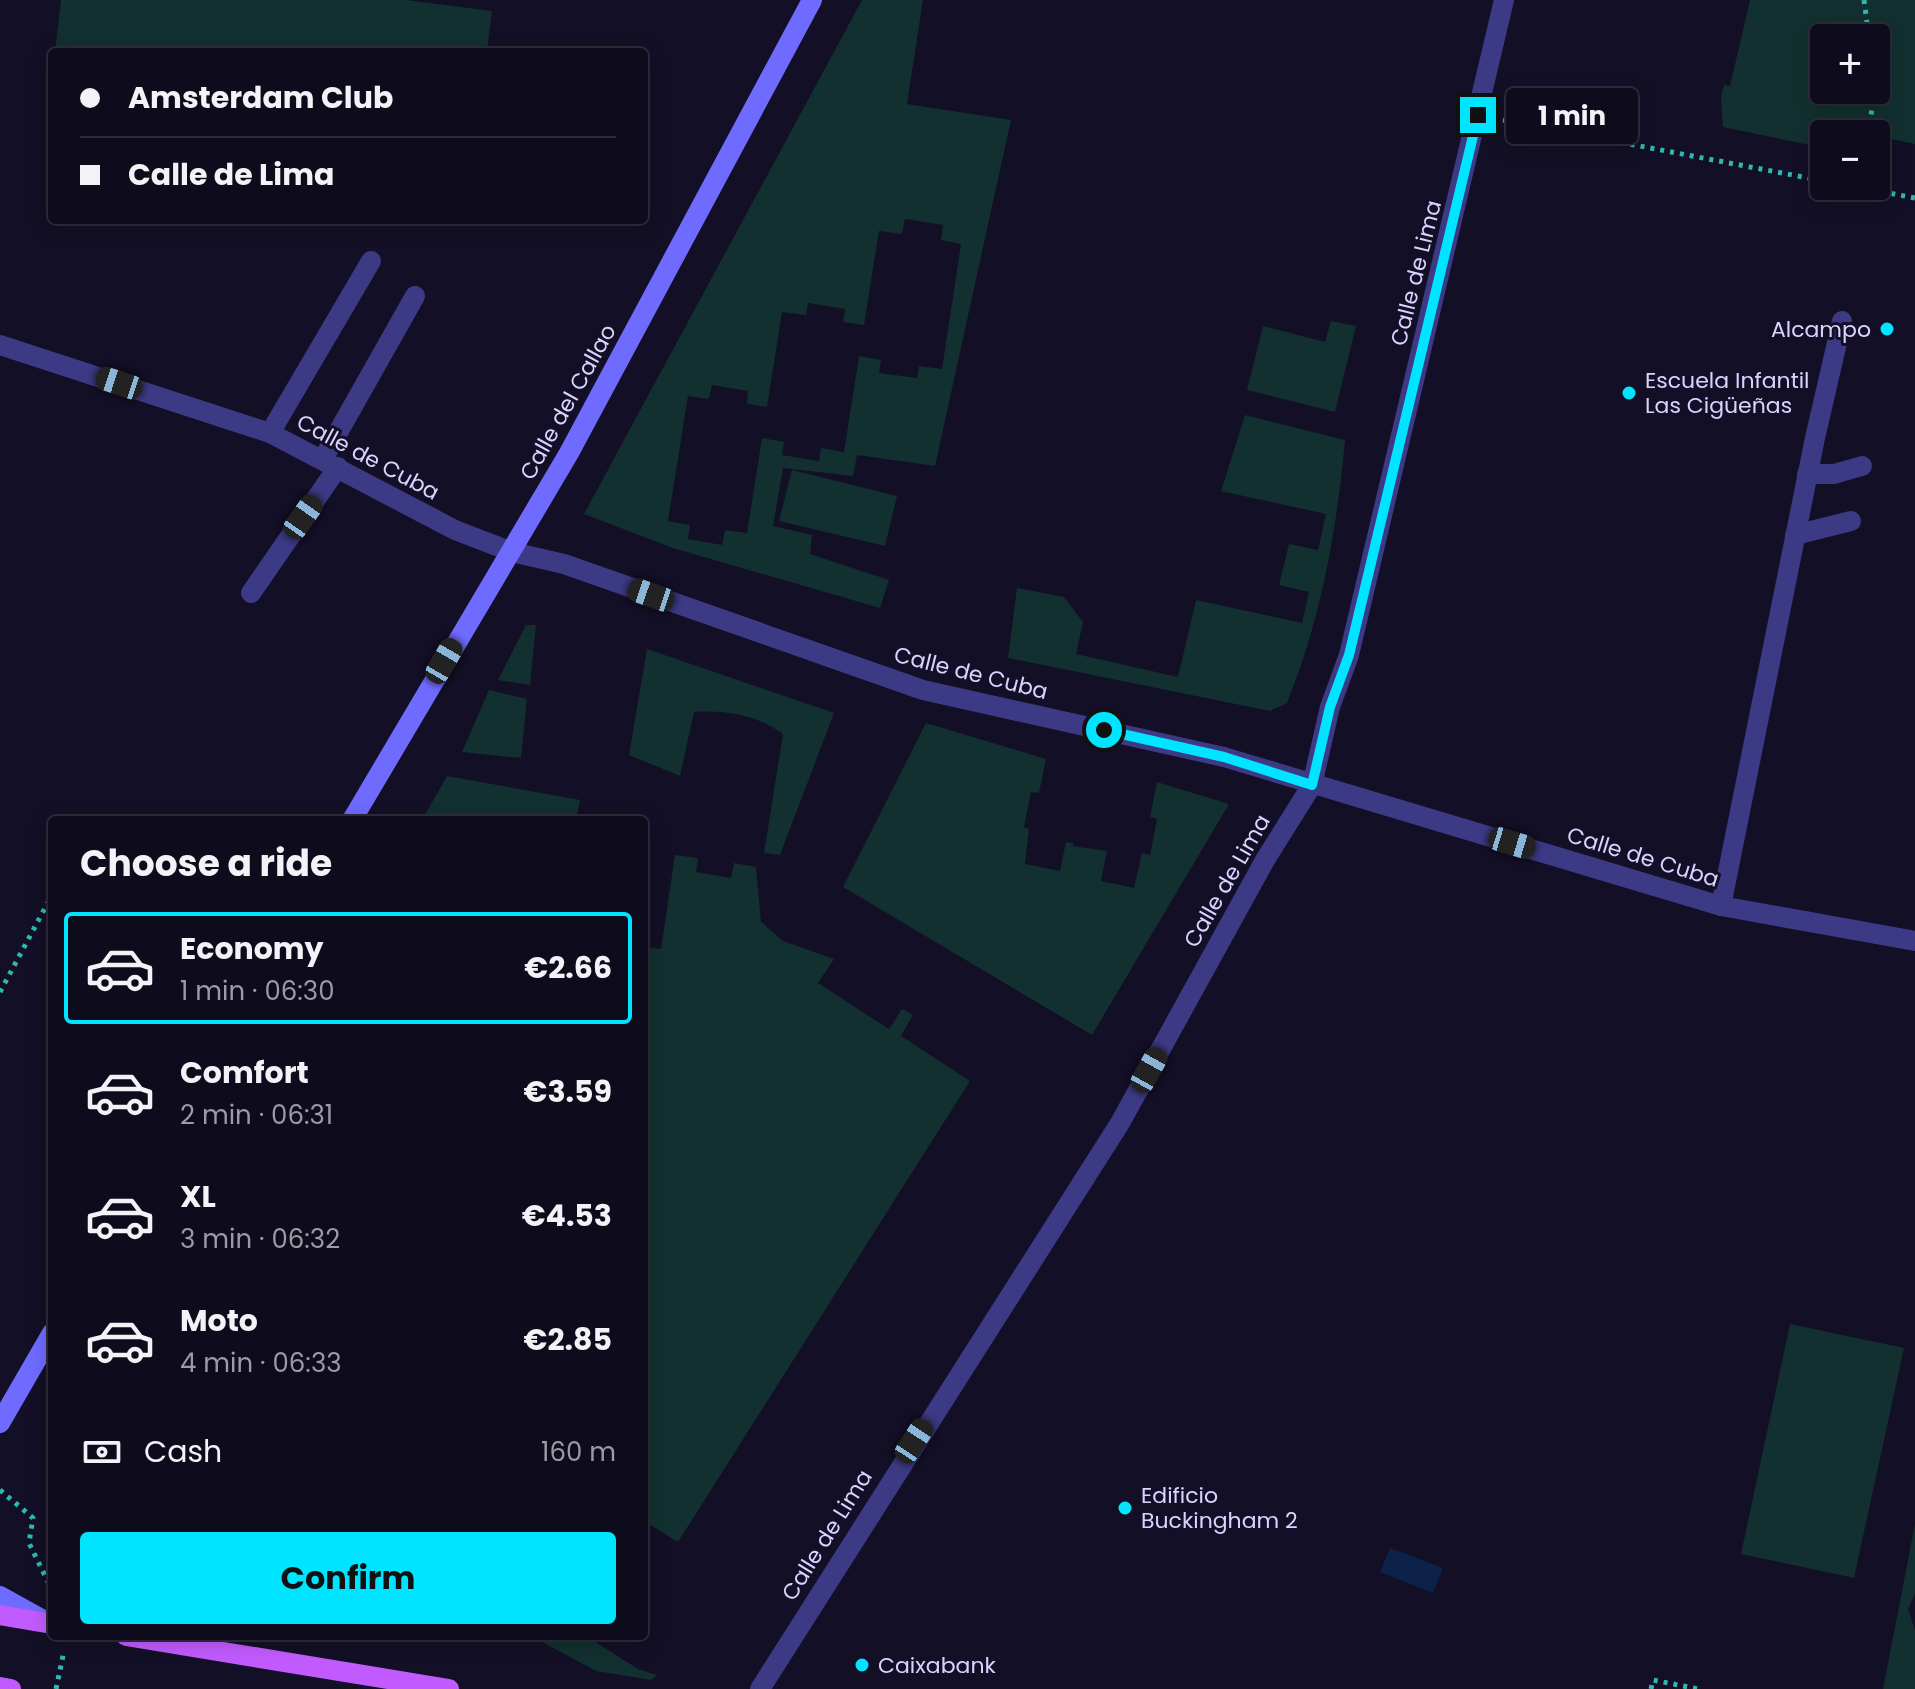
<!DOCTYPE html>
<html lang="en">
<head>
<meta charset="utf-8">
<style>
  :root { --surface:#0e0b1c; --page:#171425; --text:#f1f3f6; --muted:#9b9ba3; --line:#2e2b3b; --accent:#00e5ff }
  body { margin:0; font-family:Poppins,sans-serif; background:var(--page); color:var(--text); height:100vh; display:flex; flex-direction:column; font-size:30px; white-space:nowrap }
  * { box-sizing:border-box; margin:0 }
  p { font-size:26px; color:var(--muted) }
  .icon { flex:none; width:44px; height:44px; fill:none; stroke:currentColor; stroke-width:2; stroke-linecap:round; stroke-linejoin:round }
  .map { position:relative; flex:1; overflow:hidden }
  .side { position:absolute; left:48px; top:816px; width:600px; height:824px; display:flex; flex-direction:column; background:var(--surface); border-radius:8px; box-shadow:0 4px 20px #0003,0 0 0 2px var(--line) }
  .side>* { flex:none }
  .hud { position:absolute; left:48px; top:48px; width:600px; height:176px; border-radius:8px; box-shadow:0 4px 20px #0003,0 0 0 2px var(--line); display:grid; align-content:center; height:176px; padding:0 32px; background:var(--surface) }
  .buttons { position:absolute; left:1810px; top:24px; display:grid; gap:16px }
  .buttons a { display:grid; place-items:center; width:80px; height:80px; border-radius:8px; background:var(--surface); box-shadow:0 4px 20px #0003,0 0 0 2px var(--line); font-size:40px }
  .end { position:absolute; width:36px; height:36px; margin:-18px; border:10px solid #00e5ff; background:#111; box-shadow:0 0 0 4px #111 }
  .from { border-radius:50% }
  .bubble { position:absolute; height:56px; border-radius:8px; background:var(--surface); box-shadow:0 4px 20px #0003,0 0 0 2px var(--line); font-size:26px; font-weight:700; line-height:56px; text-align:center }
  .car { position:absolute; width:24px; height:48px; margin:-24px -12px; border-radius:10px; box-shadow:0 0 6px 2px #0007; background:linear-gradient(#222 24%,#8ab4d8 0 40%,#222 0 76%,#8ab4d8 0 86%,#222 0) }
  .hud b { display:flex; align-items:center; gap:28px; height:76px; font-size:30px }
  .hud b+b { border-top:2px solid var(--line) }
  .hud i { width:20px; height:20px; background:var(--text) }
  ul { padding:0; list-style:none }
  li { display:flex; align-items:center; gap:24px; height:112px; margin:0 16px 12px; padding:0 16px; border:4px solid transparent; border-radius:8px }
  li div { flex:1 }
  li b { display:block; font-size:30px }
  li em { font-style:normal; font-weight:700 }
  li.active { border-color:var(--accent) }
  li>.icon { width:72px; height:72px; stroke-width:1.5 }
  h2 { padding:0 32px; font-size:36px; line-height:96px }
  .pay { display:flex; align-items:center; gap:20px; height:88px; padding:0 32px; font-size:30px }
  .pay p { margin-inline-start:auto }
  .button { display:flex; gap:16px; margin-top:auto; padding:16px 32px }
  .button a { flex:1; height:92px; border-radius:8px; background:var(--accent); color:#111; font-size:32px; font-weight:700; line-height:92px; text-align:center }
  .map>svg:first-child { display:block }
</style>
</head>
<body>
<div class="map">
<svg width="1915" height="1689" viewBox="0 0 1915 1689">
  <rect width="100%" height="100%" fill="#130f26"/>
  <g fill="#12302f" fill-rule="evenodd">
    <polygon points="61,0 406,0 492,11 487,52 55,52"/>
    <path d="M862,0H923L907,104L1011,120L935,466L857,455L853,476L783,468L773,526L812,535L810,554L889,580L880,608L673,548L584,514ZM905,219L943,225L941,240L961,244L942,369L919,366L917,378L879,373L881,360L859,356L844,452L821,448L819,461L782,455L784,442L762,438L747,533L725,530L722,545L688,539L690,525L668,521L688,396L709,399L712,385L748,391L747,404L767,407L782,312L806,315L808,303L845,309L843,322L864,325L879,231L902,234Z"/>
    <path d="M1750,0H1915V144L1854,131L1853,134H1824V148L1723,127L1721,97L1724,85L1730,86ZM1824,38H1876V90H1824Z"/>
    <polygon points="1331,321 1356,326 1335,412 1247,390 1263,326 1325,342"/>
    <path d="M1245,415L1345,440C1337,530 1321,619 1287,703L1270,711L1008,658L1017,588L1064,597L1083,622L1076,654L1178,677L1196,600L1302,623L1309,592L1279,585L1289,544L1318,550L1326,514L1221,491Z"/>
    <polygon points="792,470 897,496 885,546 779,521"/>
    <polygon points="526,625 536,625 530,685 498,680"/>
    <path d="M647,649L834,713L780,855L764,853L783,734C757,715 727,710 694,712L680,776L629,755Z"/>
    <polygon points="489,690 527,699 521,758 462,752"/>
    <polygon points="926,723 1046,759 1039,793 1031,792 1024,827 1029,829 1025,864 1060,871 1066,842 1073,843 1073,846 1107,851 1101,881 1134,888 1142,853 1150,855 1157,819 1150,817 1157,782 1229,804 1092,1035 843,887"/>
    <polygon points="447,776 580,800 576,820 422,820"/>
    <polygon points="675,855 698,858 696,872 731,878 734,863 756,867 761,922 783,941 834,959 818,983 889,1029 902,1009 913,1015 901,1036 970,1081 678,1542 644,1521 644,947 661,949"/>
    <polygon points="1790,1324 1904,1348 1854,1578 1741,1554"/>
    <polygon points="1915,1524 1915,1594 1908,1609 1915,1630 1915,1689 1883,1689"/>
    <polygon points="531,1636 586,1636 638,1669 657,1675 651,1680 596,1671"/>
  </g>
  <polygon fill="#0c2248" points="1390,1548 1443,1568 1433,1593 1380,1572"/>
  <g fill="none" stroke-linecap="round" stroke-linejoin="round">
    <g stroke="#2fb8b0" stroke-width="5" stroke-dasharray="4 6" stroke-linecap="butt">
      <polyline points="1864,0 1869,38"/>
      <polyline points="1503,120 1824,181"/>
      <polyline points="1867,134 1876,90"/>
      <polyline points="1852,186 1915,198"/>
      <polyline points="0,992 52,895"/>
      <polyline points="0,1490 33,1518 29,1543 52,1590"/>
      <polyline points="56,1689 64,1651"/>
      <polyline points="1651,1689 1653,1680 1698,1689"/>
    </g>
    <g stroke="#3d3a85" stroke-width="20">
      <polyline points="270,433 371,261"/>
      <polyline points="323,459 415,296"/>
      <polyline points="1807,474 1834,474 1862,466"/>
      <polyline points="1795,535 1851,521"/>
      <polyline points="251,593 338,467"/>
      <polyline points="1721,906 1815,438 1842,321"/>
    </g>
    <g stroke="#3d3a85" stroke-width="20">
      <polyline points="0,345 270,433 455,530 512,552 564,564 923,690 1224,757 1721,906 1915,941"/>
      <polyline points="760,1689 1120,1123 1265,860 1312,785 1330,707 1349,655 1504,0"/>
    </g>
    <g stroke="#6f6bff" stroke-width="20">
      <polyline points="352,820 569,453 812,0"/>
      <polyline points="0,1423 52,1333"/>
      <polyline points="0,1596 45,1621"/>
    </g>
    <g stroke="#c25bff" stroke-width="20">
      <polyline points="0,1615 52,1624"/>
      <polyline points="126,1636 449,1689"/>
      <polyline points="0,1687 11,1689"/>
    </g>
  </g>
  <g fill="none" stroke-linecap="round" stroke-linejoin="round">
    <polyline stroke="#00e5ff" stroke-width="10" points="1104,730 1224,757 1312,785 1330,707 1349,655 1478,115"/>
  </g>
  <g fill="#00e5ff" stroke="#130f26" stroke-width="3">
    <circle cx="1887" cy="329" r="8"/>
    <circle cx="1629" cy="393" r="8"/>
    <circle cx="1125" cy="1508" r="8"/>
    <circle cx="862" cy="1665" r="8"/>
  </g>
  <g text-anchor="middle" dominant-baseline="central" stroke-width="6" stroke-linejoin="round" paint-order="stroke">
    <g font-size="22" fill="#d9d4ff" stroke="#130f26">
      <text transform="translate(1416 273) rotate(-76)">Calle de Lima</text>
      <text transform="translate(568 402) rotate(-61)">Calle del Callao</text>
      <text transform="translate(368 457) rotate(28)">Calle de Cuba</text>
      <text transform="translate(971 673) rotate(14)">Calle de Cuba</text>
      <text transform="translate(1643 857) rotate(17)">Calle de Cuba</text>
      <text transform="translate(1227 881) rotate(-60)">Calle de Lima</text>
      <text transform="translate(827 1535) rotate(-58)">Calle de Lima</text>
    </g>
    <g font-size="22" fill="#d9d4ff" stroke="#130f26" text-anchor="start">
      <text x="1871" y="329" text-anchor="end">Alcampo</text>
      <text x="1645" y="380">Escuela Infantil<tspan x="1645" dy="25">Las Cigüeñas</tspan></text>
      <text x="1141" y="1495">Edificio<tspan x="1141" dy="25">Buckingham 2</tspan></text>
      <text x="878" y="1665">Caixabank</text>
    </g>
  </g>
</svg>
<div class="buttons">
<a>+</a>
<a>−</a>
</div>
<i class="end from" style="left:1104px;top:730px"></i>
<i class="end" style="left:1478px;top:115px"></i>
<div class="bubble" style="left:1506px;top:88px;width:132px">1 min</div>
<i class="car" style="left:119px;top:383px;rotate:288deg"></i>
<i class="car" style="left:303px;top:517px;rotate:35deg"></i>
<i class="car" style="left:651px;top:595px;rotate:289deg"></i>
<i class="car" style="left:444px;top:661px;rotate:30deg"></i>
<i class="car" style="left:1512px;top:843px;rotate:107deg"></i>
<i class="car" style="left:1149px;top:1070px;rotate:29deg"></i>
<i class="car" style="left:914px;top:1441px;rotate:33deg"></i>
<div class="hud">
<b><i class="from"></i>Amsterdam Club</b>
<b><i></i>Calle de Lima</b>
</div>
<section class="side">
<h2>Choose a ride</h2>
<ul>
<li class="active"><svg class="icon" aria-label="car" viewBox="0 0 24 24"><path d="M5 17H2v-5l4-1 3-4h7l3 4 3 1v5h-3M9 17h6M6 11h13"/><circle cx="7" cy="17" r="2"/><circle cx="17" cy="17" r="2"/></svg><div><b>Economy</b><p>1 min · 06:30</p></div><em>€2.66</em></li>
<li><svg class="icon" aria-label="car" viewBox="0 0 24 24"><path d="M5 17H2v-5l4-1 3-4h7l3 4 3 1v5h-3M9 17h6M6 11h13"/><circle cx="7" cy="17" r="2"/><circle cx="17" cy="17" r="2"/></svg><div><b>Comfort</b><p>2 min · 06:31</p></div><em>€3.59</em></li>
<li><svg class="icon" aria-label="car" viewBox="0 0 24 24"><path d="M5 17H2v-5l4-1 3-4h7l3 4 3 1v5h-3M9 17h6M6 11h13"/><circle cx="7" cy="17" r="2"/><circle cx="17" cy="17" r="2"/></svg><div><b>XL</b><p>3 min · 06:32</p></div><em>€4.53</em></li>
<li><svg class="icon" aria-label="car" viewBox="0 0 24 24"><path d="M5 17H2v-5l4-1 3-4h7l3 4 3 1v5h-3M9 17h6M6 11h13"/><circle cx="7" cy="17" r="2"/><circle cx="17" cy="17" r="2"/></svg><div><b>Moto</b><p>4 min · 06:33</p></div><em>€2.85</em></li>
</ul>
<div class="pay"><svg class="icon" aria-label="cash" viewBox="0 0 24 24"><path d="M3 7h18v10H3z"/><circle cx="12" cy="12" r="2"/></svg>Cash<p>160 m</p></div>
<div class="button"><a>Confirm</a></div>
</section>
</div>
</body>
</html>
